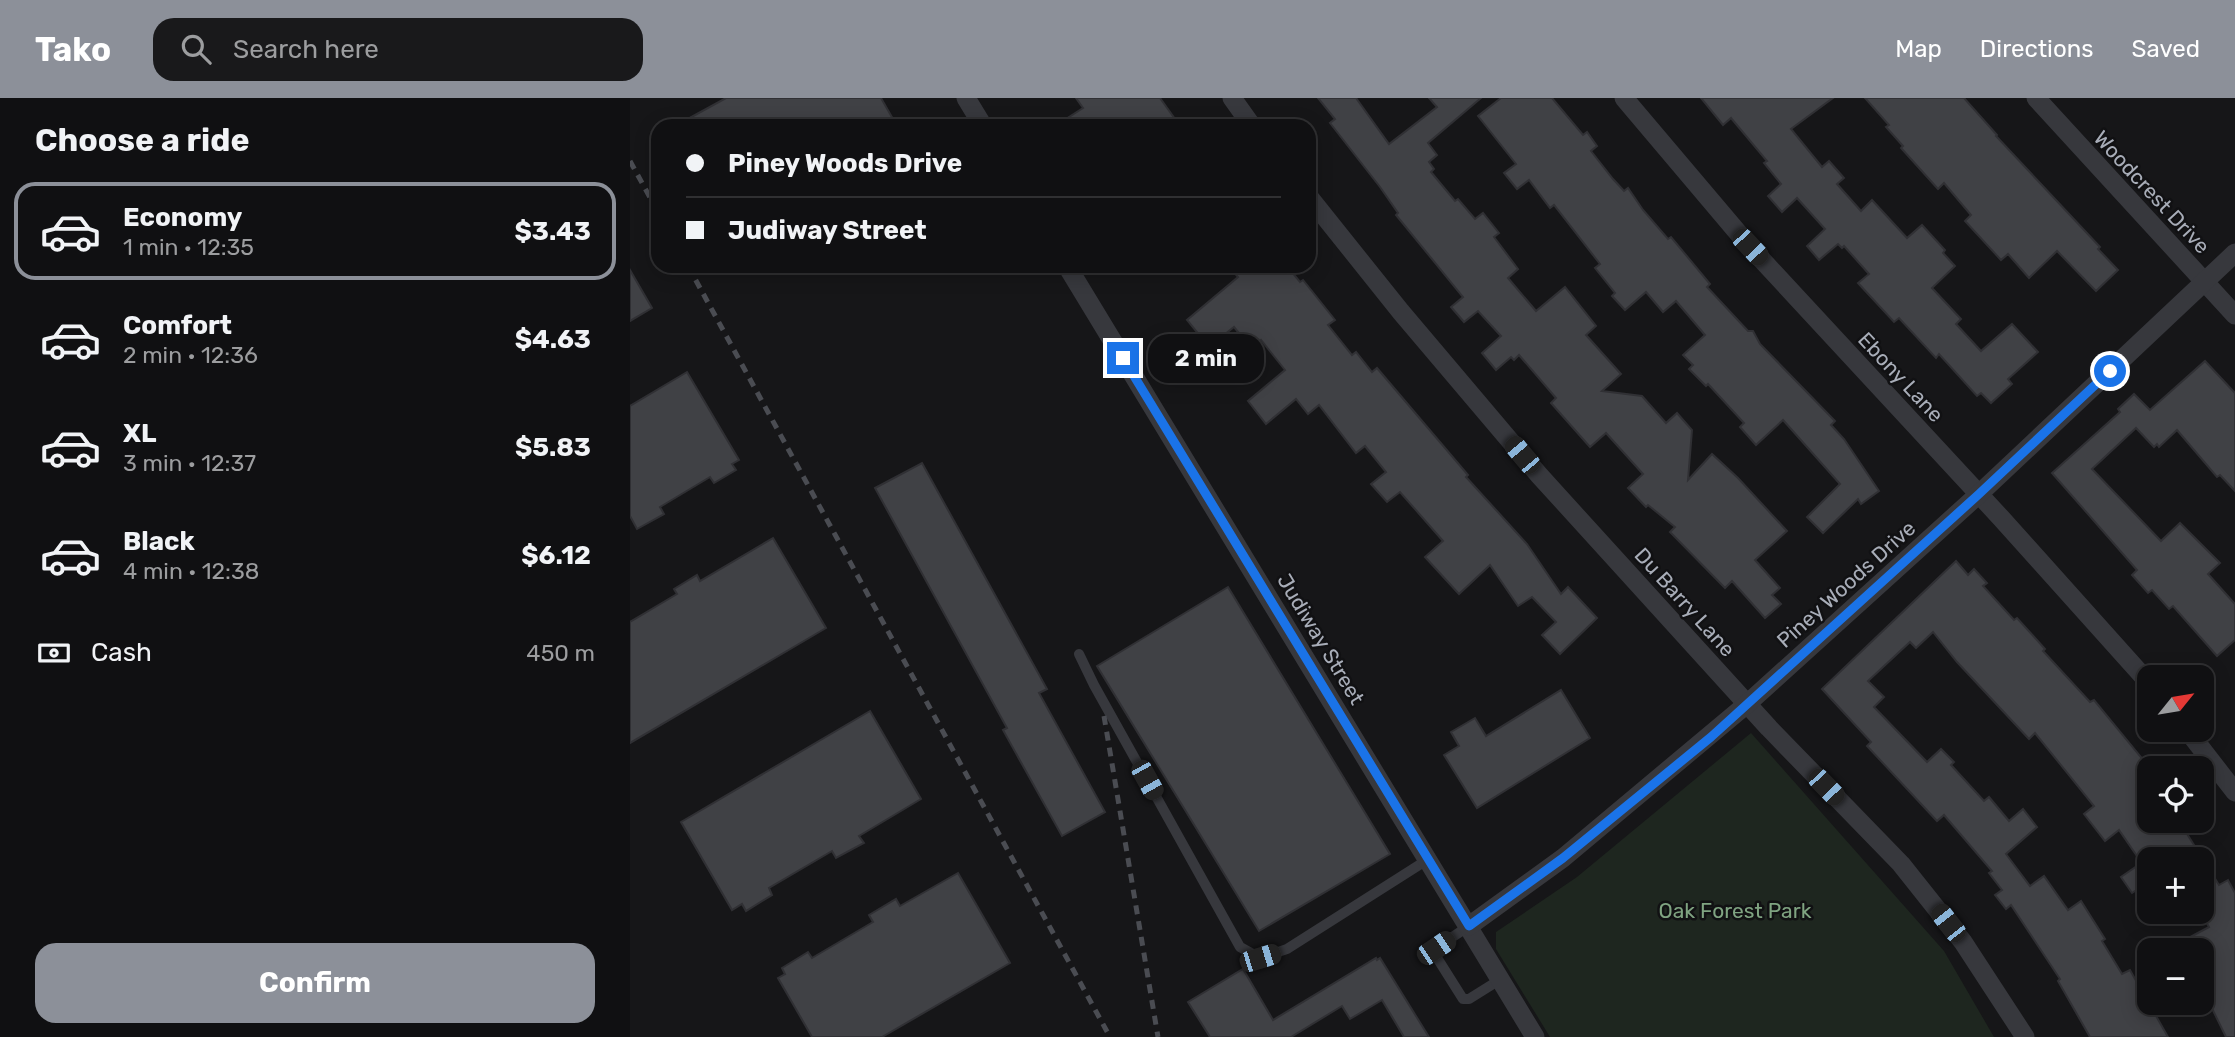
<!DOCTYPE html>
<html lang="en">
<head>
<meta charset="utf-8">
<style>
  :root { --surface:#101012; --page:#19191b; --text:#f1f3f6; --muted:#9c9d9f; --line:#303032; --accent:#8c9099 }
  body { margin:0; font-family:Rubik,sans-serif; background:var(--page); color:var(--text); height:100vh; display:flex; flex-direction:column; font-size:26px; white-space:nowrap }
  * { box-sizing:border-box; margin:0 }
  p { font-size:23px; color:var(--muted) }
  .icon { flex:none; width:38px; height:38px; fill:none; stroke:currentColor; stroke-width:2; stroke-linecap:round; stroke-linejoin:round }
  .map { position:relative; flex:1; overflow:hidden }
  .panel { display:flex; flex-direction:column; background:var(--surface); width:630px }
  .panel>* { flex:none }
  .banner { position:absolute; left:21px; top:21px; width:665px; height:154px; border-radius:21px; box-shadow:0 4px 18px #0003,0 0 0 2px var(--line); display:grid; align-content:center; height:154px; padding:0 35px; background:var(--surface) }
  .needle { width:46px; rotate:60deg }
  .tools { position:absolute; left:1507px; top:567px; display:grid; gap:14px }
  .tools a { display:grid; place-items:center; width:77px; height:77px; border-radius:14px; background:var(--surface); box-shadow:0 4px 18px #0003,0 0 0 2px var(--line); font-size:35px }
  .end { position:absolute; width:32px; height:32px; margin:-16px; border:9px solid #1a73e8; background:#fff; box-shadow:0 0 0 4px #fff }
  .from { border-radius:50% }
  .bubble { position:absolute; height:49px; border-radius:21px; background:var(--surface); box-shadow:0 4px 18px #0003,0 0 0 2px var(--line); font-size:23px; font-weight:700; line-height:49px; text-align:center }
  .car { position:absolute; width:21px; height:42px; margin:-21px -10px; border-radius:9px; box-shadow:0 0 5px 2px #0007; background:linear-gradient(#222 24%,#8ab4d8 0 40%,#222 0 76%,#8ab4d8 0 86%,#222 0) }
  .banner b { display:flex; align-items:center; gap:24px; height:66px; font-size:26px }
  .banner b+b { border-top:2px solid var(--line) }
  .banner i { width:18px; height:18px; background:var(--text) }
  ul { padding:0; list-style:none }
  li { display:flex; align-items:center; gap:21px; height:98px; margin:0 14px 10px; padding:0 21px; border:4px solid transparent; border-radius:21px }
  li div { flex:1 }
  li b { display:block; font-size:26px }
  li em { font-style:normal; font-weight:700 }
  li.selected { border-color:var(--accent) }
  li>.icon { width:63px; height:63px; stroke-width:1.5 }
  h2 { padding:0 35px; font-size:32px; line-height:84px }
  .pay { display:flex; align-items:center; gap:18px; height:77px; padding:0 35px; font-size:26px }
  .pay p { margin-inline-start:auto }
  .button { display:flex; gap:14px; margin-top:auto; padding:14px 35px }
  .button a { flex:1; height:80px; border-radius:21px; background:var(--accent); color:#fff; font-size:28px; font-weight:700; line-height:80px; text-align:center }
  header { display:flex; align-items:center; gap:42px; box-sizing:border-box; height:98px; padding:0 35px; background:var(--accent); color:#fff }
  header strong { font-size:33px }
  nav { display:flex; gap:38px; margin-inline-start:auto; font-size:24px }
  .search { width:490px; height:63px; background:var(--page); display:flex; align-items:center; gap:18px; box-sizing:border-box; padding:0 24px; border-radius:21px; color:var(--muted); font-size:26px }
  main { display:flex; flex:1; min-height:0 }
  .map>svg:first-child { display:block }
</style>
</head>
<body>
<header>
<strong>Tako</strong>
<div class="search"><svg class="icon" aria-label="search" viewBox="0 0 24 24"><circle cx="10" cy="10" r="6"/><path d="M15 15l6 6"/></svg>Search here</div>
<nav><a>Map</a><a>Directions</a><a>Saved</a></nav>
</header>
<main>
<section class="panel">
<h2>Choose a ride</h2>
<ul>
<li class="selected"><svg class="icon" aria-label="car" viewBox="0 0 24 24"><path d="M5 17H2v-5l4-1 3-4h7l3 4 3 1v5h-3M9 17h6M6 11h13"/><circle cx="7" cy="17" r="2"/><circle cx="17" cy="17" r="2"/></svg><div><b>Economy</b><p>1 min · 12:35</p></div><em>$3.43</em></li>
<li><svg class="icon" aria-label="car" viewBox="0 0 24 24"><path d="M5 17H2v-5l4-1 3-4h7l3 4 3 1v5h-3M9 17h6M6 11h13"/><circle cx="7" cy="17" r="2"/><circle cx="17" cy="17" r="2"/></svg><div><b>Comfort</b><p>2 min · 12:36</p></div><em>$4.63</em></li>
<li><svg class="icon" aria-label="car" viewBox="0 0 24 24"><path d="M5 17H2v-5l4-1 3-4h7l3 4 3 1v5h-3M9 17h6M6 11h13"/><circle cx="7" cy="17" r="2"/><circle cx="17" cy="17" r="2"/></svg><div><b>XL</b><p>3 min · 12:37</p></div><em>$5.83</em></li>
<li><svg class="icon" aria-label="car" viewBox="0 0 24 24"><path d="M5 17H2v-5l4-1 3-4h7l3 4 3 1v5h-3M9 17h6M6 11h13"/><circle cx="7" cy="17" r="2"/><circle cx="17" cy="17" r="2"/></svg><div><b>Black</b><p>4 min · 12:38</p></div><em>$6.12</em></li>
</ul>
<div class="pay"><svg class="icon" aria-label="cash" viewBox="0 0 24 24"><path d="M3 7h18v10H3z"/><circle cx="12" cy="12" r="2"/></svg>Cash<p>450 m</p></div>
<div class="button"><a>Confirm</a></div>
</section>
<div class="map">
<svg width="1605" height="939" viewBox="0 0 1605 939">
  <rect width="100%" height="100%" fill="#161618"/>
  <polygon fill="#1e261f" points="1121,635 1314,853 1364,939 920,939 866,851 866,834 947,779"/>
  <g fill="#404145" stroke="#303034" stroke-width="2">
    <polygon points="96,0 251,0 267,28 45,28"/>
    <polygon points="446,0 530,0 550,28 425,28 453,10"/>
    <polygon points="688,0 726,0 759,46 807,9 799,0 851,0 798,45 807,57 799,64 804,71 801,74 825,103 828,101 845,121 853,115 869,135 864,139 888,171 878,180 906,213 935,189 966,228 956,237 991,276 972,293 1012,298 1036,325 1047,315 1062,332 1058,382 1082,356 1108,380 1157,433 1125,462 1150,490 1142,497 1151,506 1135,520 1102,483 1095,490 1040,434 1045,429 1018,407 1016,409 998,390 1013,376 976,335 960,349 921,305 926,300 889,257 884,262 881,259 866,272 852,255 871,238 848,213 834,224 821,209 833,199 766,117 768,115 750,89 700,25 705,21"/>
    <polygon points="871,0 922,0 953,37 957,34 967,48 961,53 983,81 994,93 998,90 1013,112 1038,141 1041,139 1080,186 1077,189 1118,233 1123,233 1130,246 1205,323 1201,327 1214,341 1249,393 1231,406 1228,401 1193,435 1177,419 1210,386 1153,322 1126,347 1110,329 1114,325 1078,286 1076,288 1059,271 1063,267 1053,257 1075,237 1046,203 1033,214 1016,194 995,212 982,198 985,195 965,170 970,166 924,107 920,110 899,82 887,91 874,75 886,66 848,18"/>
    <polygon points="1071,0 1203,0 1161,31 1192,69 1199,63 1214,80 1207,86 1231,113 1242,102 1277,140 1292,127 1315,152 1313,155 1325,168 1302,190 1331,221 1326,226 1351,253 1382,226 1408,254 1378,281 1382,286 1361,305 1351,295 1347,298 1309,256 1306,260 1269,220 1264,224 1228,185 1239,176 1214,148 1212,150 1208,146 1189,162 1177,148 1195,131 1167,100 1152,114 1138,98 1151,86 1134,65 1137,63 1101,20 1093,27"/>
    <polygon points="1235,0 1334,0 1367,37 1366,38 1470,149 1468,151 1488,172 1466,193 1427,153 1399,180 1378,156 1371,162 1335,123 1341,117 1314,85 1308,91 1271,50 1273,48 1256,29 1259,27"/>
    <polygon points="599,168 657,168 670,184 673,182 705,222 698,227 722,257 726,254 742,274 747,270 838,377 836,379 897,446 931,496 938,489 967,520 930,556 912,537 926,524 902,499 888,508 860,467 829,496 795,459 813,443 770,394 757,404 741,386 756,374 735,348 726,355 689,307 678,316 666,301 636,326 618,303 655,272 631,242 621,250 604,229 579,249 557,222 608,179"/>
    <polygon points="0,172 22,210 0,223"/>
    <polygon points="1575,263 1605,295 1605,393 1590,377 1587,379 1547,332 1529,349 1527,346 1524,349 1506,330 1462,371 1531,443 1550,425 1590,465 1578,476 1605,506 1605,542 1587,558 1543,508 1539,511 1522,492 1518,495 1502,477 1507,472 1422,375 1490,314 1488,311 1504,296 1520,312"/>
    <polygon points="57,274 109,362 102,366 106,372 84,385 80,379 30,409 34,416 7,431 0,418 0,308"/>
    <polygon points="292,365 417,591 409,595 475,714 432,738 373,632 377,630 245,390"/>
    <polygon points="143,440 196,530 0,645 0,524 47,496 44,491 67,477 70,483"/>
    <polygon points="1326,463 1338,477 1344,471 1357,485 1353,488 1384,522 1387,520 1415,551 1413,553 1460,604 1464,602 1519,669 1519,723 1549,723 1589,787 1598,782 1605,795 1605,939 1596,939 1572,890 1572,852 1536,852 1579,829 1572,816 1572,761 1519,761 1519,784 1502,795 1491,779 1517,761 1509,761 1489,732 1475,743 1454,716 1464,708 1405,635 1399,641 1327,564 1303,534 1286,550 1280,544 1238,583 1254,599 1244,609 1297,664 1311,651 1324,664 1321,667 1354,703 1359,699 1379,723 1393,711 1407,729 1376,756 1400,788 1414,778 1438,812 1451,803 1475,841 1472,843 1492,876 1500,872 1538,939 1460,939 1428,883 1430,881 1381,807 1376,811 1365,797 1372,792 1359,775 1362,773 1314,717 1307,723 1237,648 1241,644 1192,591"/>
    <polygon points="598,489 760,756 629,833 467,568"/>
    <polygon points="931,592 960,640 847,710 814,657 829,648 821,634 845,620 856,638"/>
    <polygon points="240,613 291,701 229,738 234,745 206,760 202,753 139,790 142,797 116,813 112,806 102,812 51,724"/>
    <polygon points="328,775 380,865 252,939 182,939 148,880 155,876 152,870 178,854 182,860 243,824 239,817 266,801 270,808"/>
    <polygon points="746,860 747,862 750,860 799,939 774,939 752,902 720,921 712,908 661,939 580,939 558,904 613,871 643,922"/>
  </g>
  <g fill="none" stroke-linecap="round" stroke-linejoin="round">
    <g stroke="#37383d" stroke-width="10">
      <polyline points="449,556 464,587 610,849 630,860 657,851 797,762"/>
      <polyline points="839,828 806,850 804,855 833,901 839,901 871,881"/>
    </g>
    <g stroke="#37383d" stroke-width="19">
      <polyline points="336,0 353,28"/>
      <polyline points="602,0 622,28"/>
      <polyline points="994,0 1120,149 1371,420 1519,585"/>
      <polyline points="1406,0 1605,217"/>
      <polyline points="679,99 771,214 909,377 1139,630 1271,766 1333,844 1395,939"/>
      <polyline points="437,168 905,939"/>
      <polyline points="1557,632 1605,694"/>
      <polyline points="839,828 933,760 1117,606 1349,396 1605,155"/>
    </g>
    <g stroke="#4a4c52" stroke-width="5" stroke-dasharray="9 7" stroke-linecap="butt">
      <polyline points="0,63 28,114"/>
      <polyline points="58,168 480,939"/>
      <polyline points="474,618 528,939"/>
    </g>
  </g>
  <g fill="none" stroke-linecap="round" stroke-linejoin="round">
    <polyline stroke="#1a73e8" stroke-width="9" points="493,260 839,828 933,760 1081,639 1349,396 1480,273"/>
  </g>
  <g text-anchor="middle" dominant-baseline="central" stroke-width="5" stroke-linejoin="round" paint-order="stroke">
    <g font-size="21" fill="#a8adb8" stroke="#111113">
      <text transform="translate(1522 94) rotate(47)">Woodcrest Drive</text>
      <text transform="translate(1271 279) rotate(47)">Ebony Lane</text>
      <text transform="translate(1216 486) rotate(-42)">Piney Woods Drive</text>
      <text transform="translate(1055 504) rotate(48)">Du Barry Lane</text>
      <text transform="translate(691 541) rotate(59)">Judiway Street</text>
    </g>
    <g font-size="21" fill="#7fa381" stroke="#111113">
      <text x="1105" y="812">Oak Forest Park</text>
    </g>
  </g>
</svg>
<div class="tools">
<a><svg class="needle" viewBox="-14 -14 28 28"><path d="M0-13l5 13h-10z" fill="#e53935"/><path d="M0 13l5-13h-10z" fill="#9c9d9f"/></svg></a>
<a><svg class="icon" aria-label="locate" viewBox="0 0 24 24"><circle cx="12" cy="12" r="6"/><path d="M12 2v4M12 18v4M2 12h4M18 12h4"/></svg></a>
<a>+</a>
<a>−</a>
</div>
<i class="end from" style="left:1480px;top:273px"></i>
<i class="end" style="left:493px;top:260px"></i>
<div class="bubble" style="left:518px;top:236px;width:116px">2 min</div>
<i class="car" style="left:1120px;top:149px;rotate:137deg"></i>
<i class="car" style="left:892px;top:357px;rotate:320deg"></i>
<i class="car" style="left:517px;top:682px;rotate:151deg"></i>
<i class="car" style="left:1196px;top:689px;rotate:136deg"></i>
<i class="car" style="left:1318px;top:825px;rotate:322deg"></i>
<i class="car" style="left:806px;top:850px;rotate:56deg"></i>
<i class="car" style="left:630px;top:860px;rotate:73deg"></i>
<div class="banner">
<b><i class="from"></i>Piney Woods Drive</b>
<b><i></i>Judiway Street</b>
</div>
</div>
</main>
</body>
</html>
